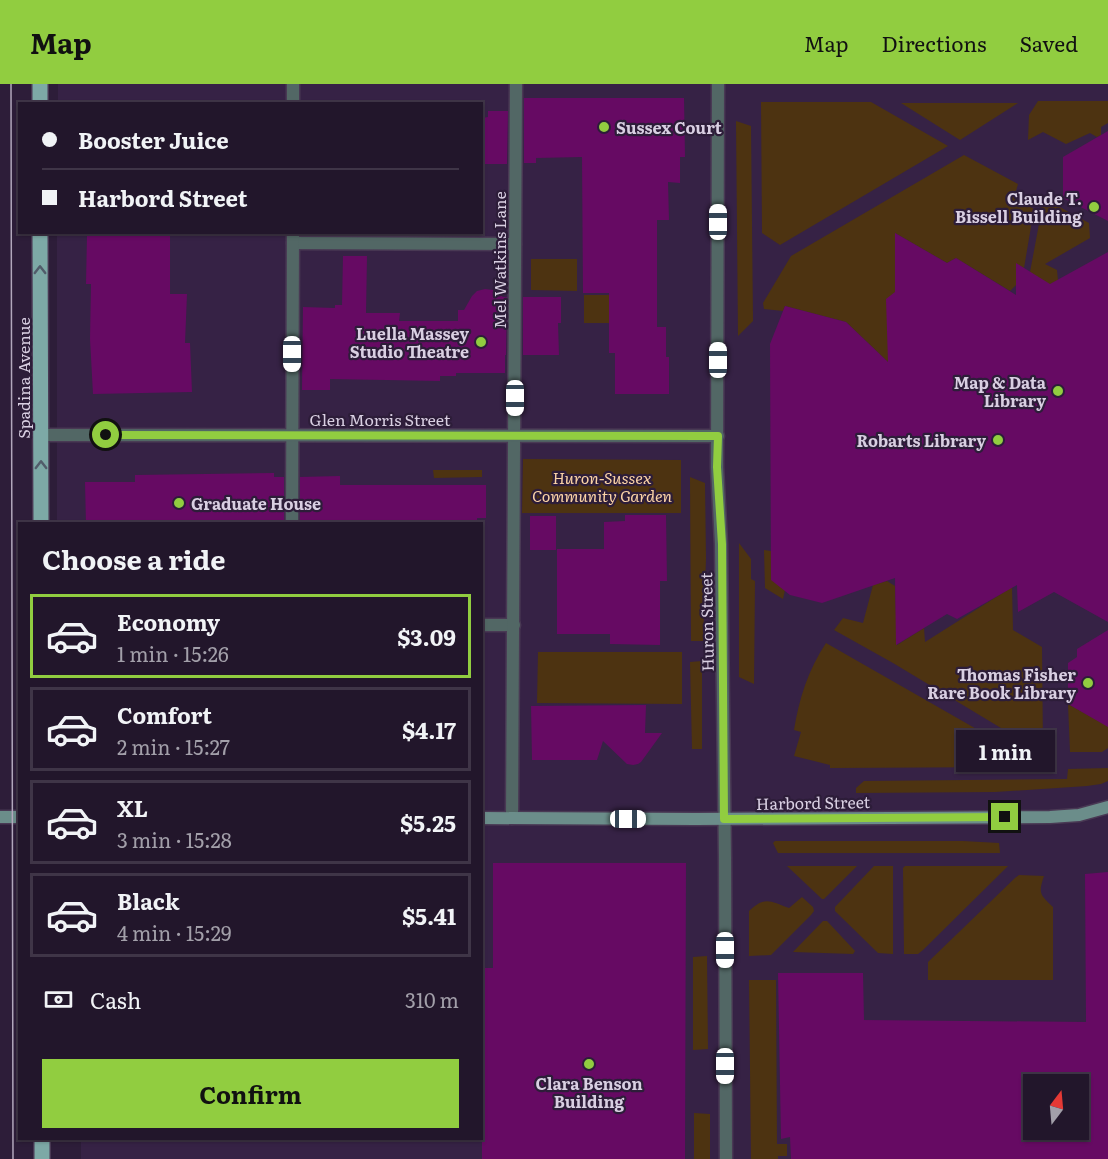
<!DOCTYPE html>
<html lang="en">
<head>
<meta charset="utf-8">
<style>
  :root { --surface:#22162b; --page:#2e2337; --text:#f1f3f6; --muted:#a29fa9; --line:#3f3547; --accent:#91cd40 }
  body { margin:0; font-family:Literata,serif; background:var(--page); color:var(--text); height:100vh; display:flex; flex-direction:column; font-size:22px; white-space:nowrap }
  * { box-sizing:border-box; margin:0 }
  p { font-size:20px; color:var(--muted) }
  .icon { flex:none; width:33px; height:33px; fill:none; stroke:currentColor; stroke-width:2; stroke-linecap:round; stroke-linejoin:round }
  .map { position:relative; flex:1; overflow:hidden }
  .side { position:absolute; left:18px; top:438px; width:465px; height:618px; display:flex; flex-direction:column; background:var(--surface); border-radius:0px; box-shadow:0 2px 4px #0004,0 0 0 2px var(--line) }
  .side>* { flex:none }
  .banner { position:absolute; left:18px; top:18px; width:465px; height:132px; border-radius:0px; box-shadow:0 2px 4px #0004,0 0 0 2px var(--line); display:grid; align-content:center; height:132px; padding:0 24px; background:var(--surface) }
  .needle { width:39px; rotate:16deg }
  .buttons { position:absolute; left:1023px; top:990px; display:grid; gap:12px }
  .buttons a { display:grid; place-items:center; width:66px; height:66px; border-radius:0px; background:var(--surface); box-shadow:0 2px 4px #0004,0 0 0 2px var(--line); font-size:30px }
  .end { position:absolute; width:27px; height:27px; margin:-14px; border:8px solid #91cd40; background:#111; box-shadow:0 0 0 3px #111 }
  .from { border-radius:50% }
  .bubble { position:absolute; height:42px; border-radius:0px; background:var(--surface); box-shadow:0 2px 4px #0004,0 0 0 2px var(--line); font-size:20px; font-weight:700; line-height:42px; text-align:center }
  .car { position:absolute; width:18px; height:36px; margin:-18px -9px; border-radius:8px; box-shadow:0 0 4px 2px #0007; background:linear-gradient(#fff 24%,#345 0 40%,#fff 0 76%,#345 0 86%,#fff 0) }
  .banner b { display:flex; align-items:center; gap:21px; height:57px; font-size:22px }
  .banner b+b { border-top:2px solid var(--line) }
  .banner i { width:15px; height:15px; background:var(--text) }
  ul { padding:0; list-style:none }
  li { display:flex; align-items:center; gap:18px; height:84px; margin:0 12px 9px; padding:0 12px; border:3px solid var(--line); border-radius:0px }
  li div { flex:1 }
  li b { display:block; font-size:22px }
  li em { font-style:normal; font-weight:700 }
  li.on { border-color:var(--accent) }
  li>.icon { width:54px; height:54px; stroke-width:1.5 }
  h2 { padding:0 24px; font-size:27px; line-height:72px }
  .pay { display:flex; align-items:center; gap:15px; height:66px; padding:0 24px; font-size:22px }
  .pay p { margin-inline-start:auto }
  .cta { display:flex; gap:12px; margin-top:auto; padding:12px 24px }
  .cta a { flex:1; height:69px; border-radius:0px; background:var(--accent); color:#111; font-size:24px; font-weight:700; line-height:69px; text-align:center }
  header { display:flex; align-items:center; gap:36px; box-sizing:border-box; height:84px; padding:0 30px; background:var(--accent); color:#111 }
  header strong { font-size:28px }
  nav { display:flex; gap:33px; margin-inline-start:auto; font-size:21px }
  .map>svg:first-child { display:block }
</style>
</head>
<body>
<header>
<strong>Map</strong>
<nav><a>Map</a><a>Directions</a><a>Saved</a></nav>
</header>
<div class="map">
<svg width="1108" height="1075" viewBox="0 0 1108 1075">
  <rect width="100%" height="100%" fill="#2d1d39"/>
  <path fill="#362245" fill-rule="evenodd" d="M58,0H1108V1075H81V1055L482,1054V440H57V149L482,148V20H58ZM1034,1000H1078V1046H1034Z"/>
  <g fill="#4d3311">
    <polygon points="1038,17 1108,17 1108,39 1101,43 1101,51 1097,53 1090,49 1066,60 1043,48 1028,56 1029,31"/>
    <polygon points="761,18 871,18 948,62 780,161 762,149"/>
    <polygon points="901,19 1018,19 960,56"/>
    <polygon points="736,37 751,42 753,237 738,252"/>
    <polygon points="964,71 1018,100 1014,114 1034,125 1024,184 1020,182 1016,184 1016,201 1010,207 956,174 947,179 895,149 895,208 888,278 846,238 785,222 783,227 764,225 763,219 791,172"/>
    <polygon points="1043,114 1089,139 1090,154 1045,180 1057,186 1058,196 1023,214 1030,188 1042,124 1035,119"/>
    <polygon points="531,175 577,175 577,207 531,206"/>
    <rect x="584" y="211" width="54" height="28"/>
    <polygon points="523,375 681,376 681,429 522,429"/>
    <polygon points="433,386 482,386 482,393 434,394"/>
    <polygon points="690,393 705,399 706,475 703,557 691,557"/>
    <polygon points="739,459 751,475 751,495 755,497 754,600 739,593"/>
    <polygon points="764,466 771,467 785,506 783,515 765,504"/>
    <polygon points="887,497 895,502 897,561 924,544 925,558 1012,503 1013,546 1042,563 1043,666 1031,662 893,579 834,546 843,534 863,539 873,501"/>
    <path d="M826,559L1022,671L1025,677L1024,681L1018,683L830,684V681L794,672L801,648L794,646C799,615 808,586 826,559Z"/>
    <polygon points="538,568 682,568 682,620 537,619"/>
    <polygon points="702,577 702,665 692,665 690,578"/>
    <polygon points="1068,620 1104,640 1108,638 1108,664 1102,668 1070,668"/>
    <polygon points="1108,684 1108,697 1101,700 1087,702 995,708 856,709 856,704 864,697 1067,695 1068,685"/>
    <polygon points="775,757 963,757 999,759 1000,769 778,769 773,759"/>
    <polygon points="787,782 857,782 824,815 822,815"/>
    <polygon points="874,782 893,782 893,870 878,869 835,827 835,823"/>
    <polygon points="905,782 1008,782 923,866 918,870 904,870 903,784"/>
    <path d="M1019,791L1044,792C1038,810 1040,810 1053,823V896H928V878L1015,794Z"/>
    <path d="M802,813L813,823L814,827L811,831L771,871L749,872V827C765,812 770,817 789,824Z"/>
    <polygon points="823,837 827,837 855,867 853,870 793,868"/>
    <polygon points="707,872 708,965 693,966 693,873"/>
    <polygon points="749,896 776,896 777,1060 787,1060 787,1072 778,1072 778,1075 751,1075"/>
    <polygon points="694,1029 710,1030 710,1075 694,1075"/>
  </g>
  <g fill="#660a63" fill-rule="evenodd">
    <polygon points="524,14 684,14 685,73 680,73 680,99 668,98 669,136 657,136 657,243 666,243 666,273 669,273 669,310 615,310 615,269 609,269 609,209 583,209 582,73 536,74 536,79 524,79"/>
    <polygon points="488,27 508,27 507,80 482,80 482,34 488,33"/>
    <polygon points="1108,47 1108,137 1063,114 1063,73"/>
    <polygon points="895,149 947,179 956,174 1016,211 1016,179 1050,200 1108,168 1108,538 1054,508 1018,528 1017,501 957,535 947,530 896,561 895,494 822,519 790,511 771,496 770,260 785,222 846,238 888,278 886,215 895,208"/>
    <polygon points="87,151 170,152 170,210 187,210 185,259 190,259 192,308 93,310 90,255 91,200 86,200"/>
    <polygon points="343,172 367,172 366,229 400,229 399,237 458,237 458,226 464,226 472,212 477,207 485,205 493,206 503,213 507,213 506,271 505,271 505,289 456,289 456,292 440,292 440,297 330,295 330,306 302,306 303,223 335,224 335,221 342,221"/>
    <polygon points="523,213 561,213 561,239 558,239 559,271 523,271"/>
    <polygon points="274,389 274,393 284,393 284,440 86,440 85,398 135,398 135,391"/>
    <polygon points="340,392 340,401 486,401 486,434 477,434 477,440 300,440 300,393"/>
    <polygon points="625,431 666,431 667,497 660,497 660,561 610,560 610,550 557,550 557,465 604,465 604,438 625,437"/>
    <rect x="530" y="432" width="26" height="34"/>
    <polygon points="1108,546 1108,643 1068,620 1068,579 1077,573 1077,565"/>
    <polygon points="646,621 645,649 662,649 641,678 638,680 633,681 627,680 603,657 597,676 532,676 531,622"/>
    <polygon points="493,779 686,779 685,1075 482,1075 482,884 493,884"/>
    <path d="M1108,788V1075H791L790,1053L781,1055L778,889H863L864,936L1086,938L1085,790ZM1034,1000H1078V1046H1034Z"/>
  </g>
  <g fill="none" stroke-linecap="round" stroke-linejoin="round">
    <defs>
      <g id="lane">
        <polyline points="293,20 293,0"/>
        <polyline points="293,159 515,160"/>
        <polyline points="292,440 293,148"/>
        <polyline points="482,541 514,541"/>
        <polyline points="512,734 516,0"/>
      </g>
      <g id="street">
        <polyline points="718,0 717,383 721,460 725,773 726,1075"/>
        <polyline points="41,351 718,352"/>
      </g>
      <g id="secondary">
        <polyline points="0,733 20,733"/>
        <polyline points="482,734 696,735 1050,733 1079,731 1108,723"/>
      </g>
      <g id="primary">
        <polyline points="40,20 40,0"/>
        <polyline points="40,148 41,440"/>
        <polyline points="42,1054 42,1075"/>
      </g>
    </defs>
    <use href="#lane" stroke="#493954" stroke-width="15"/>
    <use href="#street" stroke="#493954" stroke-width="15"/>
    <use href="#secondary" stroke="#493954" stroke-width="15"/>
    <use href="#primary" stroke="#493954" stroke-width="18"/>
    <use href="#lane" stroke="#526765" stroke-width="12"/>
    <use href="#street" stroke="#526765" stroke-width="12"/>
    <use href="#secondary" stroke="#6b8d8a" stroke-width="12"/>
    <use href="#primary" stroke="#7da9a6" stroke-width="15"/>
    <polyline stroke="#b2a7bc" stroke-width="1.5" points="11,0 13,1075"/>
  </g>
  <defs><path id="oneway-chevron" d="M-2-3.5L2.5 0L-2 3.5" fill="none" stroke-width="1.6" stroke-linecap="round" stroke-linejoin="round" transform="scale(1.5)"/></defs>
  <g stroke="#515c6a">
    <use href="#oneway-chevron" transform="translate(40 186) rotate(-90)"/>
    <use href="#oneway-chevron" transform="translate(41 381) rotate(-90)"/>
  </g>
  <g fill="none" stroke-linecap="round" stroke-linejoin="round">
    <polyline stroke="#91cd40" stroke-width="8" points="106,351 718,352 717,383 722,460 724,735 1005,733"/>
  </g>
  <g fill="#91cd40" stroke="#2d1d39" stroke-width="2">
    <circle cx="604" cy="43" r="6"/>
    <circle cx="1094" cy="123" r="6"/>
    <circle cx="481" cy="258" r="6"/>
    <circle cx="1058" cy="307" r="6"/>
    <circle cx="998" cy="356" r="6"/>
    <circle cx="179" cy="419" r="6"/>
    <circle cx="1088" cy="599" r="6"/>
    <circle cx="589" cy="980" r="6"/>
  </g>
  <g text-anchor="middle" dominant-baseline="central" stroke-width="4.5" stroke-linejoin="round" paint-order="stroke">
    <g font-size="16" font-weight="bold" fill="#d9cfe2" stroke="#2d1d39" text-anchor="end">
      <text x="616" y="43" text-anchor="start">Sussex Court</text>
      <text x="1082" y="114">Claude T.<tspan x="1082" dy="18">Bissell Building</tspan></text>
      <text x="469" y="249">Luella Massey<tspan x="469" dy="18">Studio Theatre</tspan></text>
      <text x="1046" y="298">Map &amp; Data<tspan x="1046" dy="18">Library</tspan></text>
      <text x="986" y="356">Robarts Library</text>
      <text x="191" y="419" text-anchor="start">Graduate House</text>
      <text x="1076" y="590">Thomas Fisher<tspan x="1076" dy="18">Rare Book Library</tspan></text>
      <text x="589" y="999" text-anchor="middle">Clara Benson<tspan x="589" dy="18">Building</tspan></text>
    </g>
    <g font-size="16" fill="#d9cfe2" stroke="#2d1d39">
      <text transform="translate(499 176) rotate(-90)">Mel Watkins Lane</text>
      <text transform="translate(23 294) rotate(-90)">Spadina Avenue</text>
      <text x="380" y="335">Glen Morris Street</text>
      <text transform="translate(706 538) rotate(-91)">Huron Street</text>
      <text transform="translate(813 718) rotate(-1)">Harbord Street</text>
    </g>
    <g font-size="16" font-style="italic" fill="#fbd3a6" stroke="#2d1d39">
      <text x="602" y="393">Huron-Sussex<tspan x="602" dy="18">Community Garden</tspan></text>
    </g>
  </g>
</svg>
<div class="buttons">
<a><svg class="needle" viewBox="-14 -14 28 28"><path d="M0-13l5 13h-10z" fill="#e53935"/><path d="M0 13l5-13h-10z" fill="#a29fa9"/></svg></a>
</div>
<i class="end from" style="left:106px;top:351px"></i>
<i class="end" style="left:1005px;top:733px"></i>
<div class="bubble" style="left:956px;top:646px;width:99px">1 min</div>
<i class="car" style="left:718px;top:138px;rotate:0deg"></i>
<i class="car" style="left:292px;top:270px;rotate:180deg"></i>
<i class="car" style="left:718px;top:276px;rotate:0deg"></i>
<i class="car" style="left:515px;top:314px;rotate:180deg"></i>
<i class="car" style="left:628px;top:735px;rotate:90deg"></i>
<i class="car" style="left:725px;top:866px;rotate:180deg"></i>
<i class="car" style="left:725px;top:982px;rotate:180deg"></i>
<div class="banner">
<b><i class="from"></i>Booster Juice</b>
<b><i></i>Harbord Street</b>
</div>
<section class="side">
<h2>Choose a ride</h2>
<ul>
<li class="on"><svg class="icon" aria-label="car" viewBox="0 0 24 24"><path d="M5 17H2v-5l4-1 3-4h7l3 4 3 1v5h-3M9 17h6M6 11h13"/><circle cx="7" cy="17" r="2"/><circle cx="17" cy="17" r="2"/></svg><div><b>Economy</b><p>1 min · 15:26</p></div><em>$3.09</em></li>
<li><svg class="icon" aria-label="car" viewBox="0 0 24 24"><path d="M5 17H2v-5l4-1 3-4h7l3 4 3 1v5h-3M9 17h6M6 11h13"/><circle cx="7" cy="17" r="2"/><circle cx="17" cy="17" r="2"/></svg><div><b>Comfort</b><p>2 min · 15:27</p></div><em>$4.17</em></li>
<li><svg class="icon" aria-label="car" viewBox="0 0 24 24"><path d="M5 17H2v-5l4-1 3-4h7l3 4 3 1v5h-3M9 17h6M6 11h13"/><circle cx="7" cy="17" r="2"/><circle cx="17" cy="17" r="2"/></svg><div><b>XL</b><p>3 min · 15:28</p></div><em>$5.25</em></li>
<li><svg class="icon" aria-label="car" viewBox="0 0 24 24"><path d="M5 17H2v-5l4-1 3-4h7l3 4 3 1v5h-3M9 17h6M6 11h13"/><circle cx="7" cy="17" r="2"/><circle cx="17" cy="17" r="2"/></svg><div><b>Black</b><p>4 min · 15:29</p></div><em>$5.41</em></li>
</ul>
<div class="pay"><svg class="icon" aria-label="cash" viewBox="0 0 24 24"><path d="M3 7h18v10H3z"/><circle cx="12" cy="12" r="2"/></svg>Cash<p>310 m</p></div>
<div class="cta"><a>Confirm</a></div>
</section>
</div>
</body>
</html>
